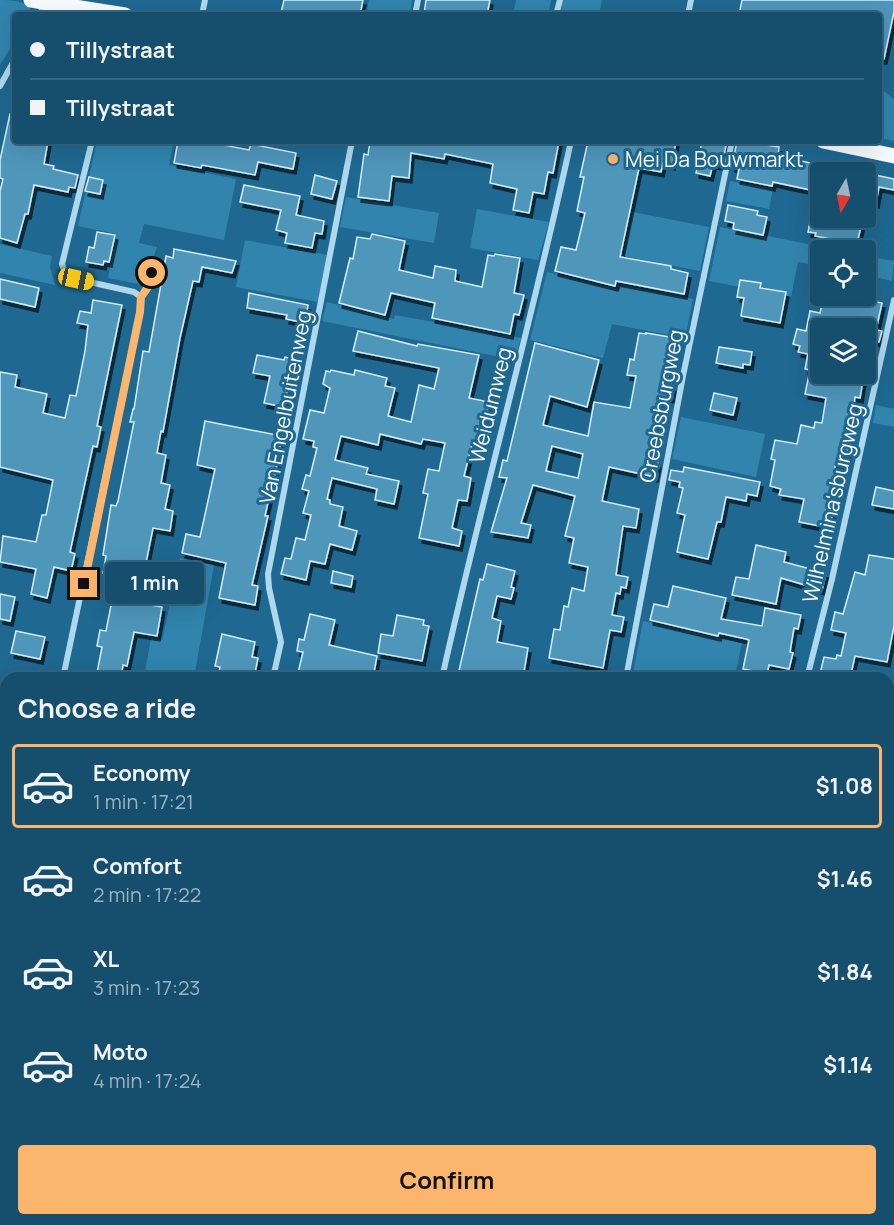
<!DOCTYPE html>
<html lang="en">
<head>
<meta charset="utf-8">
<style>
  :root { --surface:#164e6d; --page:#235875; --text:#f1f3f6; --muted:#9eb4c2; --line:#356580; --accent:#fcb56d }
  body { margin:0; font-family:Manrope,sans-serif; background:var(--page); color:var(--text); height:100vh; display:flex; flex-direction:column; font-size:22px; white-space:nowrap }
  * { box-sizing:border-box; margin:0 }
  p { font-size:20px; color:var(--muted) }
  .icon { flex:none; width:33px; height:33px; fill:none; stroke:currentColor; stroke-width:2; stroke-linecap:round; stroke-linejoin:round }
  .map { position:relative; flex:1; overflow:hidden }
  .drawer { position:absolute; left:0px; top:672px; width:894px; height:554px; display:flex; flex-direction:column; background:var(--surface); border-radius:18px 18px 0 0; box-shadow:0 6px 24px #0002,0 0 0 2px var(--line) }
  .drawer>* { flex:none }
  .hud { position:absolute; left:12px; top:12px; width:870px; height:132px; border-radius:6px; box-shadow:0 6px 24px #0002,0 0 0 2px var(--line); display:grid; align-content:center; height:132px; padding:0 18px; background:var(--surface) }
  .needle { width:39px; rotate:189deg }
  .fabs { position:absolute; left:810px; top:162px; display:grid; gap:12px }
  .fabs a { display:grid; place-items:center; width:66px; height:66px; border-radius:6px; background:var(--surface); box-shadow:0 6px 24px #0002,0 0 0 2px var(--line); font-size:30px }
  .end { position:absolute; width:27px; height:27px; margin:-14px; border:8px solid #fcb56d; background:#111; box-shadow:0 0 0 3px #111 }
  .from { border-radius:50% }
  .bubble { position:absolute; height:42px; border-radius:6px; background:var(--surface); box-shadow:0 6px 24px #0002,0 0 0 2px var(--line); font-size:20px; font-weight:700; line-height:42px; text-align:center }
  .car { position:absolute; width:18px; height:36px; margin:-18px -9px; border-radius:8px; box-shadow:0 0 4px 2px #0007; background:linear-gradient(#f5c518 24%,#345 0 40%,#f5c518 0 76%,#345 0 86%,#f5c518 0) }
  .hud b { display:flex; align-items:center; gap:21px; height:57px; font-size:22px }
  .hud b+b { border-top:2px solid var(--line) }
  .hud i { width:15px; height:15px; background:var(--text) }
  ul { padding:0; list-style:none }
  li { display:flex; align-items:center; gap:18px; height:84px; margin:0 12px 9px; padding:0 6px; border:3px solid transparent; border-radius:6px }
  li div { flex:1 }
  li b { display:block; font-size:22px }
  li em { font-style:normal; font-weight:700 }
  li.on { border-color:var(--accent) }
  li>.icon { width:54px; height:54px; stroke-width:1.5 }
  h2 { padding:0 18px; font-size:27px; line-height:72px }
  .cta { display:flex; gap:12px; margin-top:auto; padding:12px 18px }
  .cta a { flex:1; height:69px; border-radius:6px; background:var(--accent); color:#111; font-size:24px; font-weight:700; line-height:69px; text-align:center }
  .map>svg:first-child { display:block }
</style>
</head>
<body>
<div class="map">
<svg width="894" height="1225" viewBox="0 0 894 1225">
  <defs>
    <filter id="shadow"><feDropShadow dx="3" dy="5" stdDeviation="0" flood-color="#0009"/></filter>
  </defs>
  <rect width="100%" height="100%" fill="#1e6891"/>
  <g fill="#3184ae">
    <path d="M0,0C11,0 22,0 30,8L29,15H15V41L0,65Z"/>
    <polygon points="369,0 412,0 410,15 366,15"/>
    <polygon points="516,0 551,0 548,15 513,15"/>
    <polygon points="563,0 602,0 599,15 560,15"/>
    <polygon points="881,89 894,99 894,141 879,138 879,95"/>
    <polygon points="97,141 174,141 169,165 236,179 224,240 144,224 139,243 157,247 144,285 108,278 116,234 78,226"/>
    <polygon points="730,181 773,189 769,209 726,201"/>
    <polygon points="346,197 439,213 434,243 340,227"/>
    <polygon points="477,209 549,222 538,260 470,248"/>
    <polygon points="633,212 709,227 700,271 624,256"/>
    <polygon points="720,227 839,250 820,250 820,266 798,262 791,297 709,281"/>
    <polygon points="245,240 327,255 318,302 236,287"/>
    <polygon points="0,244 52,256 50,267 55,285 0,273"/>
    <polygon points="866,256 894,261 892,281 866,275"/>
    <polygon points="547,272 620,290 621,285 693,299 685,338 612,324 603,358 530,340"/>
    <polygon points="327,302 394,319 395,315 521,338 515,360 322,321"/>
    <polygon points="876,405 894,409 894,427 873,423"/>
    <polygon points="681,417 765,434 756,477 672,459"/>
    <polygon points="180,558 214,565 194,678 144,678 151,638 162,640"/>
    <polygon points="643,621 742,643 736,671 773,678 632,678"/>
    <polygon points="888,885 894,886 894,949 888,947"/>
    <polygon points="888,982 894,984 894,1017 888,1042"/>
    <polygon points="888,1113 894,1115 894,1146 888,1145"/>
    <polygon points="233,1220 325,1220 324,1225 232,1225"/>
    <polygon points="332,1220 597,1220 595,1225 331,1225"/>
    <polygon points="694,1220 769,1220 768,1225 693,1225"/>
    <polygon points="807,1220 853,1220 852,1225 834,1225"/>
  </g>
  <g fill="#4f96bb" stroke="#d4edfa" stroke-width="1.5" fill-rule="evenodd" filter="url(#shadow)">
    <polygon points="284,0 363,0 360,15 291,15 281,13"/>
    <polygon points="426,0 490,0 487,15 424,15"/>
    <polygon points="742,0 894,0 894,12 884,59 879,59 879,15 739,15"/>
    <polygon points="10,114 15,114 15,141 48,141 44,164 54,166 53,169 78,175 75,188 69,187 68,192 34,185 28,214 25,214 17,243 0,238 0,191 3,179 0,178 0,160"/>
    <polygon points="178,141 213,141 213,143 249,150 251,144 296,153 293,169 258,162 255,175 202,165 201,168 174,163"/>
    <polygon points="370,141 392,141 410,145 411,141 454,141 472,145 472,141 559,141 553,173 548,172 544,194 533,192 529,213 513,210 517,189 490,183 493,164 445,154 444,159 411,153 409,178 392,176 389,201 358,197 364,154 368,155"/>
    <polygon points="588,141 676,141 672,165 663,163 661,172 639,168 620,257 671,266 671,269 688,273 684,294 616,281 615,286 555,271 561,247 576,250 585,213 577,211 584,177 580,177"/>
    <polygon points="702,141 727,141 722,165 713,164 710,176 696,173"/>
    <polygon points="737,141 779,147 778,156 820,165 820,192 773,182 772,186 737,179 739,169 732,167"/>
    <polygon points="866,173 894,179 894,190 879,187 876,203 866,201"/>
    <polygon points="315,175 337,181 332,199 311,194"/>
    <polygon points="89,177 103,180 100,194 85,191"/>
    <polygon points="244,185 300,196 296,215 324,221 322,234 315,233 312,248 285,243 287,233 276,230 281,210 240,202"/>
    <polygon points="815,194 820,194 820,218 840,218 862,222 857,244 815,236 816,233 808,232"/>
    <polygon points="728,205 758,211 757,215 767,217 763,235 733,229 734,223 725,221"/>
    <polygon points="97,232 115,235 109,262 104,261 103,265 86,262 89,247 94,248"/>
    <polygon points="372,234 405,241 399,270 433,278 435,266 456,270 455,281 482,287 488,255 494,256 495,254 520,258 514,293 524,295 519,315 514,314 510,334 432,318 435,303 391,293 385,315 339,303 350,258 353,259 357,237 370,239"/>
    <polygon points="174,249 236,261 232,273 202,267 199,282 193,281 180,338 163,432 161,431 157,453 166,455 161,483 170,485 165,509 173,511 170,531 153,528 146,563 140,562 133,602 162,607 157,636 134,632 127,666 123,665 121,678 96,678 102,647 97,646 100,630 106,631 115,585 105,583 106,574 103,573 106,556 103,555 111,505 116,506 118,501 134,422 130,422 133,409 134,409 143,351 149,352 166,256 173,258"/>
    <polygon points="0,279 39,288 35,307 0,299"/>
    <polygon points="740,280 761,283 760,288 786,292 780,323 741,316 744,298 737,297"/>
    <polygon points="249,293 308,305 305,323 286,319 287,315 247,308"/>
    <polygon points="824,296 848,296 882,303 876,330 882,331 879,342 874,341 870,356 866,356 866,328 820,328 820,374 864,374 860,398 855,397 852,423 848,422 844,445 849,446 845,465 836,463 826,511 833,512 830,528 799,522 804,499 779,495 781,489 770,486 775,460 771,459 775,440 797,444 801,425 814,428 815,422 822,423 826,398 805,394 810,370 805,369 808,354 798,352 800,346 793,344 797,329 806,331 810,311 820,313"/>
    <polygon points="93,300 122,305 97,426 101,427 97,447 93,446 70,552 75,554 71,571 54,567 47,598 31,594 36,569 0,562 3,536 36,542 42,515 46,515 53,480 0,467 0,372 17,375 15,387 47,394 43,413 65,418 70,395 76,396 85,351 88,325 77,323 80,311 91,313"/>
    <polygon points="358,331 417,346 418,344 479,355 469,398 489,402 486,417 483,416 477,443 473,442 471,449 464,476 471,478 467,501 458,500 452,528 462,531 459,546 419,538 428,494 423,493 428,469 439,471 445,443 423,439 421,444 380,434 378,445 341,436 335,460 368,468 366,474 399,481 394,504 375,500 377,489 332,478 327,499 330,500 330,504 343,507 339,526 357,531 352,550 330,544 325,564 310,561 306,580 281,574 285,558 291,559 296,538 305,540 311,515 303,513 309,491 302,489 306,475 310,476 317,448 313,447 314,441 303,439 310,410 324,413 330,388 323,384 326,371 330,372 331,370 354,375 355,370 387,378 385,386 395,388 388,416 411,422 419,385 434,389 439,368 353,351"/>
    <path d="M639,333L646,334V333L676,338L666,386L673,387L671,398L660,396L649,461L658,463L655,477L609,467L602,501L639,509L636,528L623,526L616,575L628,577L626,588L621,587L620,594L616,593L612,615L624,617L621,632L610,630L603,668L549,658L554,629L560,630L564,606L568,607L572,588L584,591L588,567L569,563L574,538L565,536L575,496L533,485L521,523L531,525L528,538L491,532L507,478L499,477L503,460L507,461L535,343L599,360L587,407L550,396L543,425L588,436L594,402L630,408L636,376L627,375L630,359L634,360ZM552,446L583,454L578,478L546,471Z"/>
    <polygon points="719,347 752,352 750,365 743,364 743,368 716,363"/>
    <polygon points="257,355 284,360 285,357 299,360 295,381 290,380 284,407 264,403 270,376 253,373"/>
    <polygon points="714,393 737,398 733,415 710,410"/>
    <polygon points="205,421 282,436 274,481 273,480 265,516 268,516 252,585 258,586 255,605 219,598 226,563 182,553 186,534 200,537 215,469 197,465"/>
    <polygon points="684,467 760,482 757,496 747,494 746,501 726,497 721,522 717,522 708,559 677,552 685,515 677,513 683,488 679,487 680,482 669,480 671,470 683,472"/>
    <polygon points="876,487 894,491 894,509 872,505"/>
    <polygon points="756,545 786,552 784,562 826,573 822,590 781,578 776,604 732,595 736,577 749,579"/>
    <polygon points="869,555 894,559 894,626 887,662 855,656 850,678 819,678 824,657 836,659 837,655 841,656 846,633 831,630 835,612 843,614 855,572 865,575"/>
    <polygon points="487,564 515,571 511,587 514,588 511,599 497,596 492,618 501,621 497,642 528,648 523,678 470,678 458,675 480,579 483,580"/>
    <polygon points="333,571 353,576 351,587 331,583"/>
    <polygon points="673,586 726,598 721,619 762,626 765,608 801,615 798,629 794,628 790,652 793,653 789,669 769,665 767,674 743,669 749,640 746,639 719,633 718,636 650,620 654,604 668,607"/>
    <polygon points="0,594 15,597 10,621 0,619"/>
    <polygon points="310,614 335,620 329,645 377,656 373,678 337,678 324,675 324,678 302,678 303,674 298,673 303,652 297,651 299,639 304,640"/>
    <polygon points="397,615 424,620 423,625 429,626 422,661 378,653 381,634 393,636"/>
    <polygon points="16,631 45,637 40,659 11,653"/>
    <polygon points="222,634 255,642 252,657 258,658 254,678 218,678 220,667 215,666"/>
  </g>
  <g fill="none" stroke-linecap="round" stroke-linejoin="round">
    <g stroke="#aed8ee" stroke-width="4.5">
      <polyline points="141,297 148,287 155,259"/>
      <polyline points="0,1217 6,1218"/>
      <polyline points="12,1220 37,1223 43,1220"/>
    </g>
    <g stroke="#aed8ee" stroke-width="6">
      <polyline points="39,15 46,3"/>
      <polyline points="202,15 205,0"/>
      <polyline points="415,15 418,0"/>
      <polyline points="556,15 560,0"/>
      <polyline points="688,15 691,0"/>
      <polyline points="0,86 15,59"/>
      <polyline points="63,678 140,312 141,297 134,292 76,279 66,275 62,264 92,141"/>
      <polyline points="273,678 281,642 269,588 268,574 352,141"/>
      <path d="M442,678C482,498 532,321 571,141"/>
      <polyline points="626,678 683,376 732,141"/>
      <polyline points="807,678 832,579 894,300"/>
      <polyline points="0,841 6,842"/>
      <polyline points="0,1005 6,1007"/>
      <polyline points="888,1073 894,1044"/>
      <polyline points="0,1188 6,1159"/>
      <polyline points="182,1220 185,1225"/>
      <polyline points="327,1225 328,1220"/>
      <polyline points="690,1225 691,1220"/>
      <polyline points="856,1225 857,1220"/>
    </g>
    <g stroke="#f5fbff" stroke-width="15">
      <polyline points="31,0 125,15"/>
      <polyline points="823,141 894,156"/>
    </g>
  </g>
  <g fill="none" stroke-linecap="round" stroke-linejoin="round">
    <polyline stroke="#fcb56d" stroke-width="8" points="84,584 140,312 141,297 148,287 152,273"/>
  </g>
  <circle fill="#fcb56d" stroke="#1e6891" stroke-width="2" cx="613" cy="159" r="6"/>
  <g text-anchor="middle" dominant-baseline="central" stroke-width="6" stroke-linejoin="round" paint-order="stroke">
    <g font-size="21" fill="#fff" stroke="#1e6891" text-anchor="start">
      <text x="625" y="159">Mei Da Bouwmarkt</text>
    </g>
    <g font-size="21" fill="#fff" stroke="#1e6891">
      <text transform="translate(490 405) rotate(-76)">Weidumweg</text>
      <text transform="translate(661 406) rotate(-79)">Creebsburgweg</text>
      <text transform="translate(285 407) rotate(-79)">Van Engelbuitenweg</text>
      <text transform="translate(832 503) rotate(-77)">Wilhelmina'sburgweg</text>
    </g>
  </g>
</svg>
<div class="fabs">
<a><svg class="needle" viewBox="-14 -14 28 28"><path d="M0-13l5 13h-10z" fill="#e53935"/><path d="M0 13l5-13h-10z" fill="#9eb4c2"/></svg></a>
<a><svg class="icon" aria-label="locate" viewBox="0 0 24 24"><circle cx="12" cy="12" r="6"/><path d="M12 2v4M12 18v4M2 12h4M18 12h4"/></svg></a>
<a><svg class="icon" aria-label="layers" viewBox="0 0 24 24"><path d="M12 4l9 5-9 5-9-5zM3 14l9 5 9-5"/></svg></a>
</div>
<i class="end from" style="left:152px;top:273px"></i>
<i class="end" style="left:84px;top:584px"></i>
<div class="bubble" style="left:105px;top:562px;width:99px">1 min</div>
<i class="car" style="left:76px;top:279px;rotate:102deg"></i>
<div class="hud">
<b><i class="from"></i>Tillystraat</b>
<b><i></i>Tillystraat</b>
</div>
<section class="drawer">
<h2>Choose a ride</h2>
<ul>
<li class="on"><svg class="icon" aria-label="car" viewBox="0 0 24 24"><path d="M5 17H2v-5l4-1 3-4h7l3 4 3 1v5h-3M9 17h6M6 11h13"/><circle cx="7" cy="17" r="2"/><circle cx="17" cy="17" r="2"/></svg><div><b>Economy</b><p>1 min · 17:21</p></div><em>$1.08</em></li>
<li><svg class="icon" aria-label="car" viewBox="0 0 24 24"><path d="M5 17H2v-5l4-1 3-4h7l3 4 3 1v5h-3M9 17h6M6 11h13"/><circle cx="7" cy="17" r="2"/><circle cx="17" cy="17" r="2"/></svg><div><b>Comfort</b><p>2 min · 17:22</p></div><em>$1.46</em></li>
<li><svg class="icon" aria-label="car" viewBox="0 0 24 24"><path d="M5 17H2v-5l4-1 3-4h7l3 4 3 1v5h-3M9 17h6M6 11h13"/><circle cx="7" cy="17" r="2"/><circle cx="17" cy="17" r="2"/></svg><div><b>XL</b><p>3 min · 17:23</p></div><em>$1.84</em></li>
<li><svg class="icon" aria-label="car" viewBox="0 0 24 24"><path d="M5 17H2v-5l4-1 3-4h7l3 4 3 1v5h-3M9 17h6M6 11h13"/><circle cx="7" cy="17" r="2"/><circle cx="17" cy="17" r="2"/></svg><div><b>Moto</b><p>4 min · 17:24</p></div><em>$1.14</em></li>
</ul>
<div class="cta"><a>Confirm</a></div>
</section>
</div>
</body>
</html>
